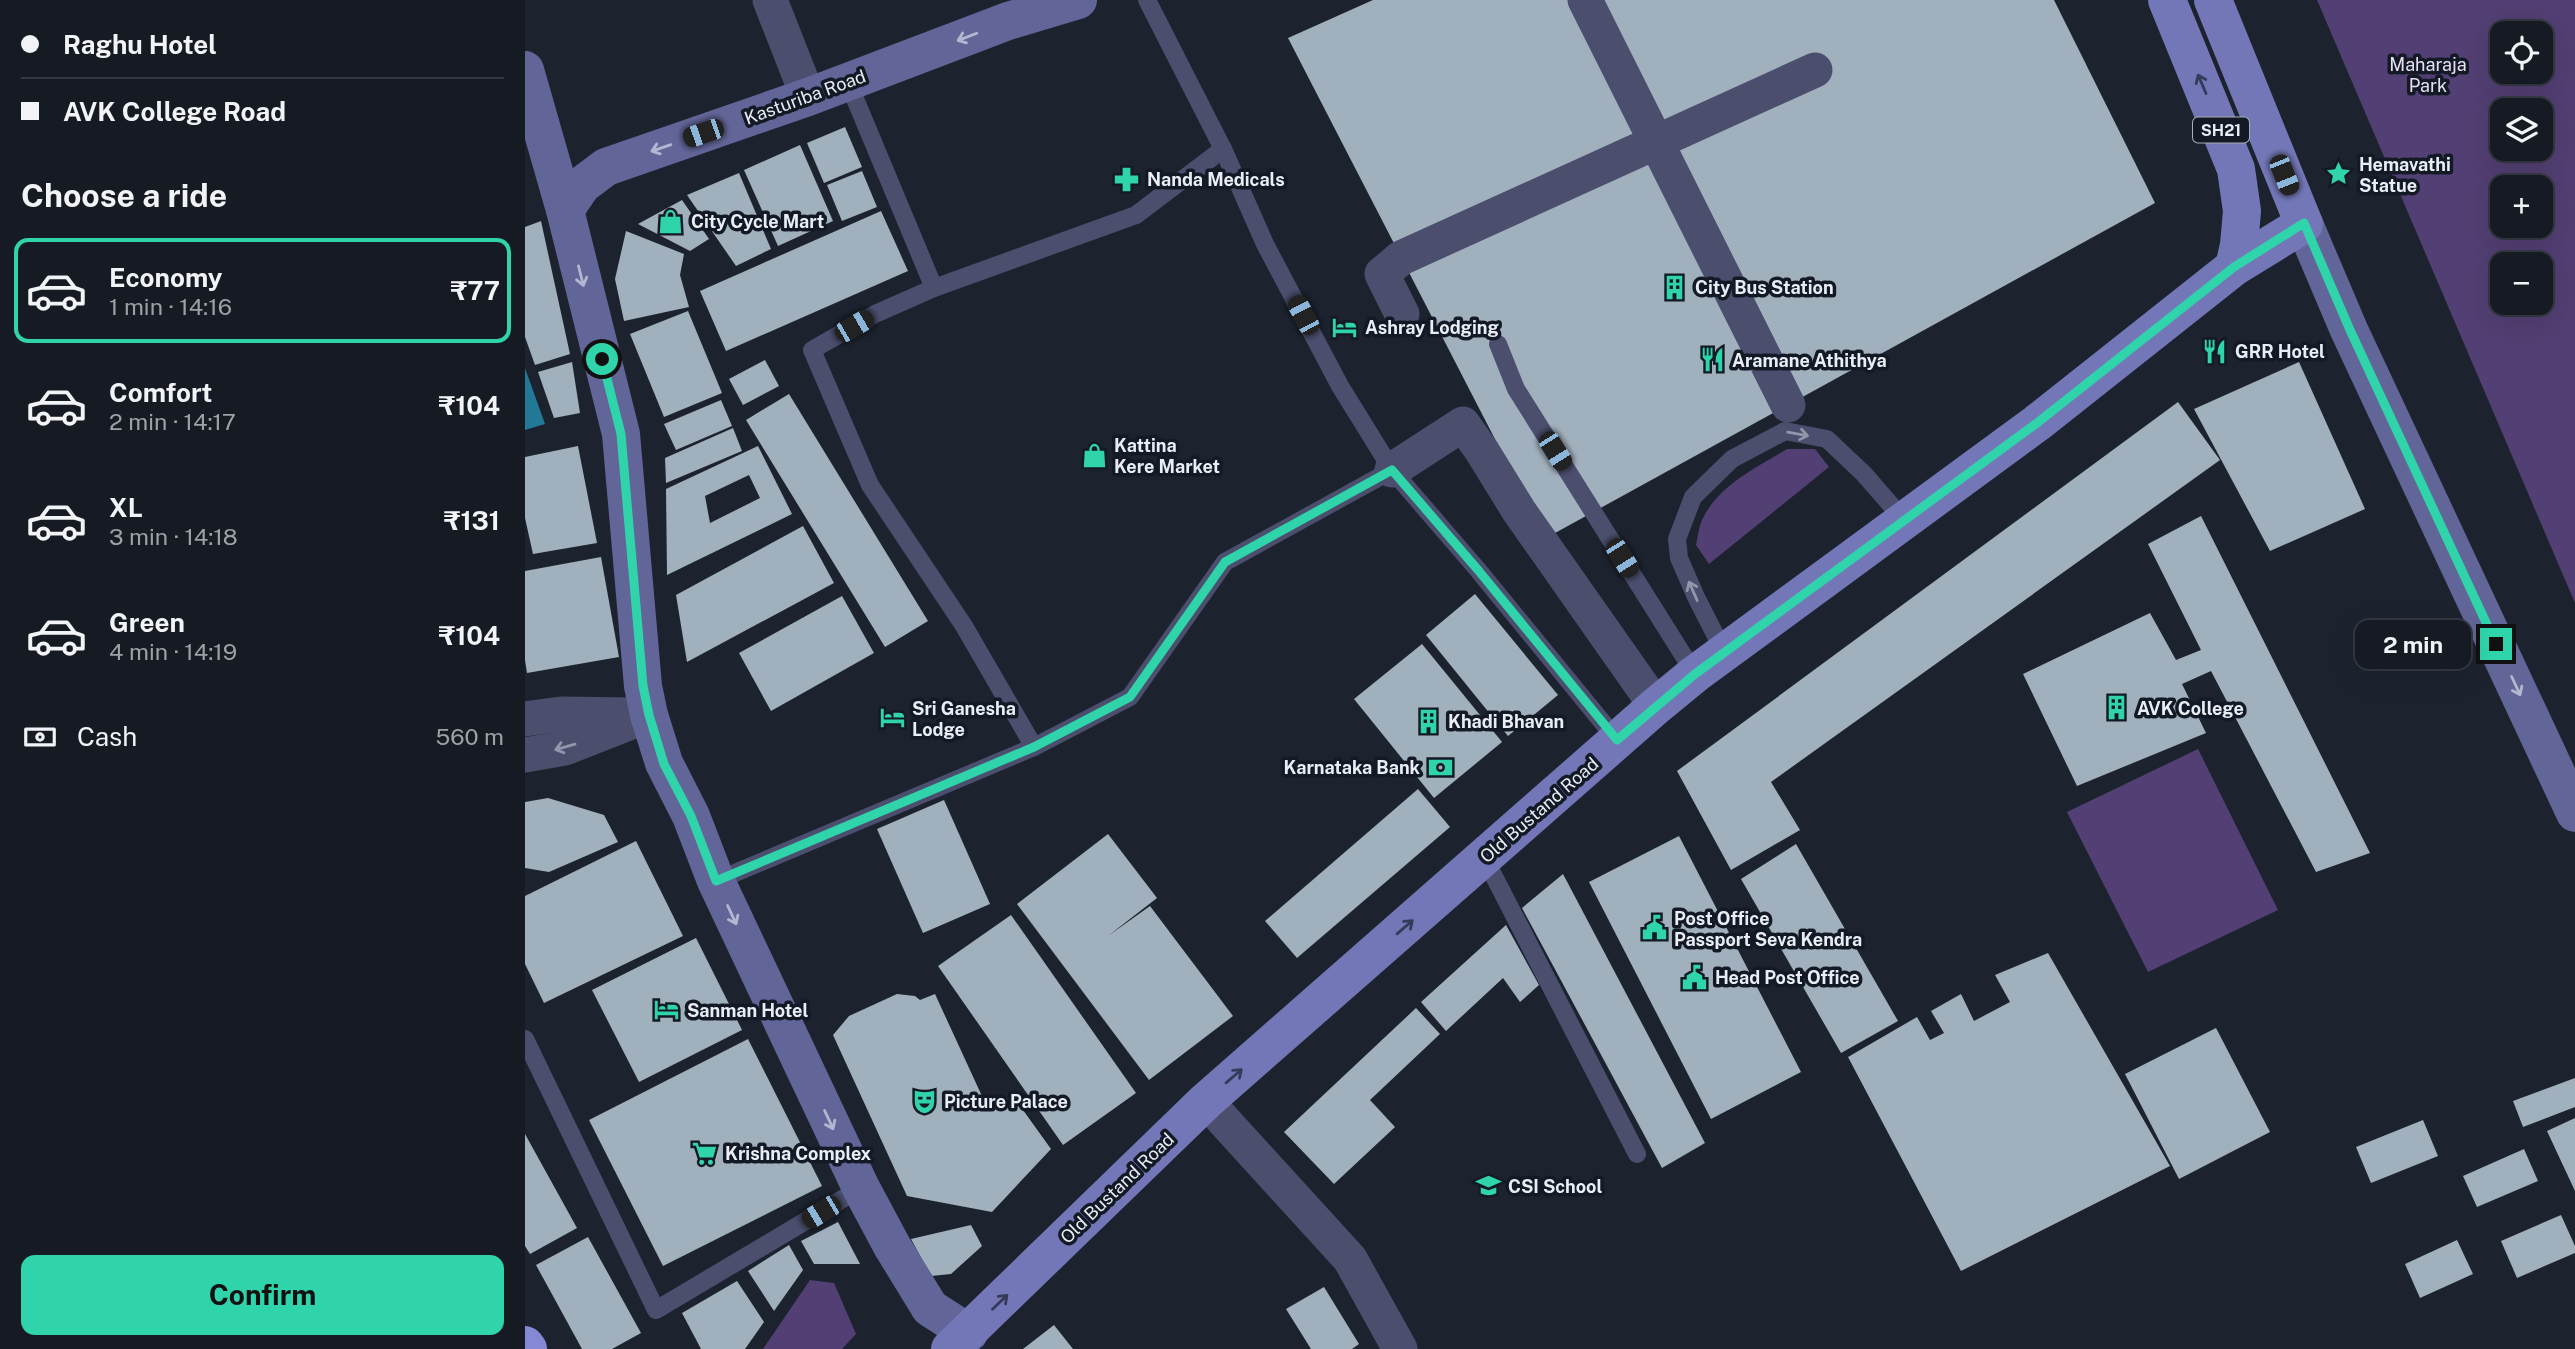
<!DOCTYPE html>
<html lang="en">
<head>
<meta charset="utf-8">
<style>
  :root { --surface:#151a23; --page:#1e232b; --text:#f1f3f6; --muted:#9da1a6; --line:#343841; --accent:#2fd4aa }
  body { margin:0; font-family:"Public Sans",sans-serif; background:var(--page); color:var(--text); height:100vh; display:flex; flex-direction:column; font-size:26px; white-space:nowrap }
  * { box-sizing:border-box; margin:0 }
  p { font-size:23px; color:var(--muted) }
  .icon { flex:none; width:38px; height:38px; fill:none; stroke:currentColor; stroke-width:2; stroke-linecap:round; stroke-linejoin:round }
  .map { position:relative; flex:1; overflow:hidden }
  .side { display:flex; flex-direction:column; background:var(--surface); width:525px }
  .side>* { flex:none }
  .banner { display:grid; align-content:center; height:154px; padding:0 21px; background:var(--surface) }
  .tools { position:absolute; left:1965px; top:21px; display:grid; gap:14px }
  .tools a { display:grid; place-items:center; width:63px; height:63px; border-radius:14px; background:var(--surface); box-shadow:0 7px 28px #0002,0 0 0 2px var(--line); font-size:35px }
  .end { position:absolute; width:32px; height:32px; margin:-16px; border:9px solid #2fd4aa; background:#111; box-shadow:0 0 0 4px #111 }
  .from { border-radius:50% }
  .bubble { position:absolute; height:49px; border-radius:14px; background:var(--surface); box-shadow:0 7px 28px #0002,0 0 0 2px var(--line); font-size:23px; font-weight:700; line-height:49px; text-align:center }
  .car { position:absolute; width:21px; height:42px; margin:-21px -10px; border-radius:9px; box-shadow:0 0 5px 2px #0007; background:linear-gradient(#222 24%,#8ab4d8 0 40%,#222 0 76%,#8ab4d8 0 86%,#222 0) }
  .banner b { display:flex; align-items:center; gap:24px; height:66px; font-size:26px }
  .banner b+b { border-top:2px solid var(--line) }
  .banner i { width:18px; height:18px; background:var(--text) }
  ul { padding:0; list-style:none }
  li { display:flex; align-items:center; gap:21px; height:105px; margin:0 14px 10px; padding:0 7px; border:4px solid transparent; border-radius:14px }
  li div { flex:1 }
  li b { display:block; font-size:26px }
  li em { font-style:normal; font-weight:700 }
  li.current { border-color:var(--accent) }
  li>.icon { width:63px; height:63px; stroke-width:1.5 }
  h2 { padding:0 21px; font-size:32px; line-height:84px }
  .pay { display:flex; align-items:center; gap:18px; height:77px; padding:0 21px; font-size:26px }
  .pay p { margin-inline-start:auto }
  .button { display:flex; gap:14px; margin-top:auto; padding:14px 21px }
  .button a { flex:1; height:80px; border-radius:14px; background:var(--accent); color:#111; font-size:28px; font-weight:700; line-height:80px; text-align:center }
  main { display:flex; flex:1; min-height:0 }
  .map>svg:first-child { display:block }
</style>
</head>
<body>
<main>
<section class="side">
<div class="banner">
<b><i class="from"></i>Raghu Hotel</b>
<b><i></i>AVK College Road</b>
</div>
<h2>Choose a ride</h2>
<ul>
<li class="current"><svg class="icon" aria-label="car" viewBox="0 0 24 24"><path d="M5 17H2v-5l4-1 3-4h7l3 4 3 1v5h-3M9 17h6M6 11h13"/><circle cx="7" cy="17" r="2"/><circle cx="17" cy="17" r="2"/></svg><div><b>Economy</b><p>1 min · 14:16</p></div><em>₹77</em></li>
<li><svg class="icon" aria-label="car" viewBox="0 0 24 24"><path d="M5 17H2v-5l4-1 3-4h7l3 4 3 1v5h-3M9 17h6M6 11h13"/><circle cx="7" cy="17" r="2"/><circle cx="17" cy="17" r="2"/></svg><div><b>Comfort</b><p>2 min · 14:17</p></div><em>₹104</em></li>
<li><svg class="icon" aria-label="car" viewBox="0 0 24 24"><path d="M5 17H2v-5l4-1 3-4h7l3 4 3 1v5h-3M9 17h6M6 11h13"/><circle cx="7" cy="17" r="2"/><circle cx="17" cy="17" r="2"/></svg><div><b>XL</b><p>3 min · 14:18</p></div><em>₹131</em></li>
<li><svg class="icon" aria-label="car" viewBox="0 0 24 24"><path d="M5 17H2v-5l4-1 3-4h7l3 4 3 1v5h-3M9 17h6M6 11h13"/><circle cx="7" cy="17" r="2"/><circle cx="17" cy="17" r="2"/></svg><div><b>Green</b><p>4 min · 14:19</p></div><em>₹104</em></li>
</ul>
<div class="pay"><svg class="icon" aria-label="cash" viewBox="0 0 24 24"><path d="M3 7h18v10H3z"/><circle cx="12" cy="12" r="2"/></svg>Cash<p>560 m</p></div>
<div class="button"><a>Confirm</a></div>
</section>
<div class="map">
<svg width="2050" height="1349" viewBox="0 0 2050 1349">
  <rect width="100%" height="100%" fill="#1c232f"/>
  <g fill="#523f73" fill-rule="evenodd">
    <path d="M1792,0H2050V603ZM2016,33V72H1978V33ZM2016,110V149H1978V110ZM1978,187H2016V226H1978ZM1978,264H2016V303H1978Z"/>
    <path d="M1262,449H1290L1304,467L1184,564L1171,545C1173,536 1174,526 1178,518C1195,484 1231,468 1262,449Z"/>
    <polygon points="1673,749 1753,910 1623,972 1542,812"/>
    <polygon points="285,1280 309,1283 331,1334 317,1349 238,1349"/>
  </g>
  <polygon fill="#217997" points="0,368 20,424 0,430"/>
  <g fill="#a1b0bd" fill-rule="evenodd">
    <polygon points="848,0 1529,0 1630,203 1021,538 763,38"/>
    <polygon points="320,127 337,167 299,183 282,143"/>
    <polygon points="275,145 308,221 253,246 219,170"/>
    <polygon points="337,171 352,207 317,221 302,185"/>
    <polygon points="214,173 246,249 211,266 162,195"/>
    <polygon points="157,200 184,239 165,251 113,224"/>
    <polygon points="356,211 383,271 201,351 175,291"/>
    <polygon points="16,221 45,354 10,365 0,337 0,227"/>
    <polygon points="101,231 159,254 155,275 164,307 99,321 90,279"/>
    <polygon points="163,311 197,393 139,417 105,334"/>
    <polygon points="240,360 254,386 218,405 204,379"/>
    <polygon points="47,362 55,413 29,418 13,372"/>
    <polygon points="1774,362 1840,509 1745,551 1669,409"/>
    <polygon points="264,394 403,621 360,647 221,420"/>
    <polygon points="196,400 207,426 151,450 139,424"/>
    <polygon points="1653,402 1695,460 1246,782 1275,830 1206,870 1152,771"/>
    <polygon points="208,428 217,451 141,483 140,458"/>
    <polygon points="53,446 72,543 8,554 0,518 0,457"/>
    <path d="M233,446L267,514L142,575L141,489ZM224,475L235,498L185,523L180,496Z"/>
    <polygon points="1676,516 1845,853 1791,872 1686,671 1657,684 1681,733 1552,786 1498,674 1625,613 1651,660 1676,650 1623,544"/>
    <polygon points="278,526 309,583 162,662 151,595"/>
    <polygon points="76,557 94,657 2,673 0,660 0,571"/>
    <polygon points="950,594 1033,695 983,736 901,635"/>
    <polygon points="317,596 349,653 246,711 214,653"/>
    <polygon points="897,644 977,742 909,798 829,699"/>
    <polygon points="893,789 925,827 772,958 740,921"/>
    <polygon points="23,798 79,815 93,842 24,872 0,868 0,802"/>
    <polygon points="419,800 465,904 398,933 352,829"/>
    <polygon points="583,834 632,898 583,936 625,906 708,1016 624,1080 492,904"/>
    <polygon points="1154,836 1276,1072 1186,1119 1064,882"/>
    <polygon points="111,841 158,936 19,1003 0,964 0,896"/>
    <polygon points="1271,844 1373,1021 1316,1053 1216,879"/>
    <polygon points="1038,874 1180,1143 1137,1168 997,908"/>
    <polygon points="486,915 611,1093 538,1145 413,966"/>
    <polygon points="981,925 1014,985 995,1002 978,978 921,1031 896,1002"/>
    <polygon points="171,938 217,1030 114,1082 67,990"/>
    <polygon points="1523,953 1645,1166 1436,1271 1323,1057 1392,1017 1405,1040 1419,1033 1406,1011 1436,994 1449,1021 1485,1002 1470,975"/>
    <polygon points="372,994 390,996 395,1000 410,994 462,1107 488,1096 526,1149 467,1212 382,1196 308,1035 324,1016"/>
    <polygon points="891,1008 915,1034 845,1100 870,1127 809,1184 759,1132"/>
    <polygon points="1691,1028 1745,1132 1654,1179 1600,1074"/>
    <polygon points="223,1039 297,1186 138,1266 64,1120"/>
    <polygon points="2050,1078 2050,1107 1998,1127 1988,1101"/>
    <polygon points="2050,1118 2050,1191 2022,1131"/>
    <polygon points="1898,1120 1913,1156 1846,1183 1831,1147"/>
    <polygon points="0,1134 52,1228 5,1254 0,1246"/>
    <polygon points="1999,1149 2013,1181 1952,1207 1938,1176"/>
    <polygon points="2036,1215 2050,1246 2050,1253 1992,1278 1976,1241"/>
    <polygon points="313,1222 335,1264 289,1264 276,1241"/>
    <polygon points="446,1225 457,1246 426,1274 406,1276 386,1239"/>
    <polygon points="63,1237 116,1333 87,1349 57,1349 11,1265"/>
    <polygon points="1932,1240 1948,1274 1895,1298 1880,1264"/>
    <polygon points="264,1245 278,1270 249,1311 223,1271"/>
    <polygon points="212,1281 239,1322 220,1349 176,1349 157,1313"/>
    <polygon points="799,1287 834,1344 827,1349 786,1349 761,1309"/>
    <polygon points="529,1325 548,1349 498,1349"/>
  </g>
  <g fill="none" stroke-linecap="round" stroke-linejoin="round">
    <g stroke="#4b4e6d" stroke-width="18">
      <polyline points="622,0 698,149 740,244 815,386 867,470 953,570 1092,740"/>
      <polyline points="323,82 409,288"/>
      <polyline points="698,149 611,215 409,288 350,314 287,350 345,485 439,626 509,747 605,697 700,562 867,470"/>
      <polyline points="973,344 991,389 1170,674"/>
      <polyline points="1199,652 1171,597 1154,558 1152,539 1168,497 1207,459 1260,431 1302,439 1339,474 1379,520"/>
      <polyline points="959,857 1112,1154"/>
      <polyline points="191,881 509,747"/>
      <polyline points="0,1039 131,1310 336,1188"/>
    </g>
    <g stroke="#4b4e6d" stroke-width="35">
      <polyline points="245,0 283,97"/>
      <polyline points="1060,0 1263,405"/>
      <polyline points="877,314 857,274 876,258 1290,70"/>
      <polyline points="867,470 938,424 957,451 994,511 1131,706"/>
      <polyline points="0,719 36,714 108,715"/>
      <polyline points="0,755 40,748 124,715"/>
      <polyline points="681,1101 825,1259 875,1349"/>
    </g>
    <g stroke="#626597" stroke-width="38">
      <polyline points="0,70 40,210 96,434 118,686 124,715 139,763 166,816 191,881 336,1188 367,1246 405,1308 444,1333"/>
      <polyline points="40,210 57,185 81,167 283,97 483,21 553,0"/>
      <polyline points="1779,224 1824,330 2050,813"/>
    </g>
    <g stroke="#7477b7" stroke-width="38">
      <polyline points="1642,0 1711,169 1717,211 1714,245 1709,267"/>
      <polyline points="425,1349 681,1101 1131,706 1170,674 1512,423 1709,267 1779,224 1688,0"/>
    </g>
    <polyline stroke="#8488d5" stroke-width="38" points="0,1345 3,1349"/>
  </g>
  <defs><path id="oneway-shaft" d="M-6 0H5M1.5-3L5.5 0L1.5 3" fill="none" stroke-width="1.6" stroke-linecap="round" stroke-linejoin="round" transform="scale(1.75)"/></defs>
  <g stroke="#b3b7d0">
    <use href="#oneway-shaft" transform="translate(442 37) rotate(159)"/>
    <use href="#oneway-shaft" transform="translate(136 148) rotate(161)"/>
    <use href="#oneway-shaft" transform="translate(56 276) rotate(76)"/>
    <use href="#oneway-shaft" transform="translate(1991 686) rotate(65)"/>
    <use href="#oneway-shaft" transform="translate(207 915) rotate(65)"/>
    <use href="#oneway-shaft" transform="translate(304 1120) rotate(65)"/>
  </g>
  <g stroke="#353a58">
    <use href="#oneway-shaft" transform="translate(1677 84) rotate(-113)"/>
    <use href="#oneway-shaft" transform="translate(880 927) rotate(-41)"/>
    <use href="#oneway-shaft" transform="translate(709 1076) rotate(-41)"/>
    <use href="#oneway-shaft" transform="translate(475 1302) rotate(-44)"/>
  </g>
  <g stroke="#9296ab">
    <use href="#oneway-shaft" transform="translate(1273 434) rotate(10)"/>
    <use href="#oneway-shaft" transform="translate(1168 591) rotate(-114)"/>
    <use href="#oneway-shaft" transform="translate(40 747) rotate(164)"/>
  </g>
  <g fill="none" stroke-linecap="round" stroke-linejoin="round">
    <polyline stroke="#2fd4aa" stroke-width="9" points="77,359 96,434 118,686 124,715 139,764 166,816 191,881 509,747 605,697 700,562 867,470 953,570 1092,740 1170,674 1512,423 1709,267 1779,223 1825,330 1971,644"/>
  </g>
  <defs>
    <symbol id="sight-bare" viewBox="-9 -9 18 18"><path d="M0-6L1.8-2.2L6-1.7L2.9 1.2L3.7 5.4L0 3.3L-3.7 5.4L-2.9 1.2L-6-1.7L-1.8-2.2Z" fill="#2fd4aa" stroke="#131925" stroke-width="2.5" paint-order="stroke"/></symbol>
    <symbol id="pharmacy-bare" viewBox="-9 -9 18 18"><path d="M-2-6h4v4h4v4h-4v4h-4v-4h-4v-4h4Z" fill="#2fd4aa" stroke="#131925" stroke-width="2.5" paint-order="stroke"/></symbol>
    <symbol id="shop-bare" viewBox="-9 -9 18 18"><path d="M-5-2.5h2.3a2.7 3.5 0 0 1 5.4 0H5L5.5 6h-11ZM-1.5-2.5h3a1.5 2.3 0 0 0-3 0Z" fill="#2fd4aa" stroke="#131925" stroke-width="2.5" paint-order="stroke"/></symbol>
    <symbol id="building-bare" viewBox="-9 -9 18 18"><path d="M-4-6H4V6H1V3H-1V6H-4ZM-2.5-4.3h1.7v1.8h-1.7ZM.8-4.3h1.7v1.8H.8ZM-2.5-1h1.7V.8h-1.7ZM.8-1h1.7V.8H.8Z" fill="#2fd4aa" stroke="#131925" stroke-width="2.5" paint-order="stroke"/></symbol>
    <symbol id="hotel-bare" viewBox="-9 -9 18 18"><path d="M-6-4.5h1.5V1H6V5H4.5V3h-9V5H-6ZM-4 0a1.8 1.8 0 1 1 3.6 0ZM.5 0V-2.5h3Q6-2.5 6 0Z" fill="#2fd4aa" stroke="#131925" stroke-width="2.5" paint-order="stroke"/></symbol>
    <symbol id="restaurant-bare" viewBox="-9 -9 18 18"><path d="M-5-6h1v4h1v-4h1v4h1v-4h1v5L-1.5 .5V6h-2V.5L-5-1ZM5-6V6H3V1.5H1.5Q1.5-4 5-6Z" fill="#2fd4aa" stroke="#131925" stroke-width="2.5" paint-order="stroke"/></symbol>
    <symbol id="bank-bare" viewBox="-9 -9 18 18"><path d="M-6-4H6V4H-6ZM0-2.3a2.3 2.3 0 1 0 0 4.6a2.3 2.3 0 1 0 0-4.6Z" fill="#2fd4aa" stroke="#131925" stroke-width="2.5" paint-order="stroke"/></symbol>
    <symbol id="civic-bare" viewBox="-9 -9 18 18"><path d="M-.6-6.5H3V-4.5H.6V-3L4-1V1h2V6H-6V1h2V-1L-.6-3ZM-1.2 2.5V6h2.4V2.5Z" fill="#2fd4aa" stroke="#131925" stroke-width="2.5" paint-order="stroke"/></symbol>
    <symbol id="theatre-bare" viewBox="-9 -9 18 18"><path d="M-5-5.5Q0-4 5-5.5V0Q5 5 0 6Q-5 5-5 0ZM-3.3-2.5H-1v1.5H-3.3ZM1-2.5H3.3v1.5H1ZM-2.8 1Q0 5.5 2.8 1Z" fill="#2fd4aa" stroke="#131925" stroke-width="2.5" paint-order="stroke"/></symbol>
    <symbol id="supermarket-bare" viewBox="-9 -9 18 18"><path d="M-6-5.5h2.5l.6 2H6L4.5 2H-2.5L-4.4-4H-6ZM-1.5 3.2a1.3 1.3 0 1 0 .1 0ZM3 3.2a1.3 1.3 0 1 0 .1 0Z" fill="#2fd4aa" stroke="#131925" stroke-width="2.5" paint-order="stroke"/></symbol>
    <symbol id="school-bare" viewBox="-9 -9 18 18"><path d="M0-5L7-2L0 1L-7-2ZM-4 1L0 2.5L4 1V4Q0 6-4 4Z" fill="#2fd4aa" stroke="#131925" stroke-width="2.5" paint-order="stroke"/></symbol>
  </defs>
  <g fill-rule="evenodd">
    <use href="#sight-bare" x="1796" y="156" width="35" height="35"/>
    <use href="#pharmacy-bare" x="584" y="162" width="35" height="35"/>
    <use href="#shop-bare" x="128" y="204" width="35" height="35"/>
    <use href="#building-bare" x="1132" y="270" width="35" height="35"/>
    <use href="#hotel-bare" x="802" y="310" width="35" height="35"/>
    <use href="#restaurant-bare" x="1672" y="334" width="35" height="35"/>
    <use href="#restaurant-bare" x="1170" y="342" width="35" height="35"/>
    <use href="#shop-bare" x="552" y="438" width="35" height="35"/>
    <use href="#building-bare" x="1574" y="690" width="35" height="35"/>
    <use href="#hotel-bare" x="350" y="700" width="35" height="35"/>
    <use href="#building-bare" x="886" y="704" width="35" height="35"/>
    <use href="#bank-bare" x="898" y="750" width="35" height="35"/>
    <use href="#civic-bare" x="1112" y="910" width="35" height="35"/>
    <use href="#civic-bare" x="1152" y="960" width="35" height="35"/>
    <use href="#hotel-bare" x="124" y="992" width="35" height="35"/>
    <use href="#theatre-bare" x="382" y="1084" width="35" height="35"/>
    <use href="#supermarket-bare" x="162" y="1136" width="35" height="35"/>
    <use href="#school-bare" x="946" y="1168" width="35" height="35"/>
  </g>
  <g text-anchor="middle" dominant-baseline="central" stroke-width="7" stroke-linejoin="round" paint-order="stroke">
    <rect fill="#131925" stroke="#a9aeb7" stroke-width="2" x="1668" y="117.5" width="56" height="25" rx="5"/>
    <g font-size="16" font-weight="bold" fill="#e9eef6">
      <text x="1696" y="130">SH21</text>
    </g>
    <g font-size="18" fill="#e5dff4" stroke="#131925">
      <text x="1903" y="64">Maharaja<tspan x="1903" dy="21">Park</tspan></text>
    </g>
    <g font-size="18" fill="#e9eef6" stroke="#131925">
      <text transform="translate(280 97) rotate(-20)">Kasturiba Road</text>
      <text transform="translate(1014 810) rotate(-41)">Old Bustand Road</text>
      <text transform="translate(592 1188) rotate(-44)">Old Bustand Road</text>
    </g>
    <g font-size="18" font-weight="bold" fill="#e9eef6" stroke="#131925" text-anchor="start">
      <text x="1834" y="164">Hemavathi<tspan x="1834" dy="21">Statue</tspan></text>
      <text x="622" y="179">Nanda Medicals</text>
      <text x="166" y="221">City Cycle Mart</text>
      <text x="1170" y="287">City Bus Station</text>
      <text x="840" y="327">Ashray Lodging</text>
      <text x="1710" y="351">GRR Hotel</text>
      <text x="1207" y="360">Aramane Athithya</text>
      <text x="589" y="445">Kattina<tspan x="589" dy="21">Kere Market</tspan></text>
      <text x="387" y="708">Sri Ganesha<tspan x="387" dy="21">Lodge</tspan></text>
      <text x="1612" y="708">AVK College</text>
      <text x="923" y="721">Khadi Bhavan</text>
      <text x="895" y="767" text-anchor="end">Karnataka Bank</text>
      <text x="1149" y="918">Post Office<tspan x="1149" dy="21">Passport Seva Kendra</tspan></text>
      <text x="1190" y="977">Head Post Office</text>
      <text x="162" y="1010">Sanman Hotel</text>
      <text x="419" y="1101">Picture Palace</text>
      <text x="200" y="1153">Krishna Complex</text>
      <text x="983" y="1186">CSI School</text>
    </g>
  </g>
</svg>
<div class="tools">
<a><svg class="icon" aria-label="locate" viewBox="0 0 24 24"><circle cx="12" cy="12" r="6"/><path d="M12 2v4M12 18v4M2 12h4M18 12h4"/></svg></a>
<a><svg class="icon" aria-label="layers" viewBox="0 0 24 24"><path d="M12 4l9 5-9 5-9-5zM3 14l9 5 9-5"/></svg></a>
<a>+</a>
<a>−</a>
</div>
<i class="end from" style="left:77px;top:359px"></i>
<i class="end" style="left:1971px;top:644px"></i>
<div class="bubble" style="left:1830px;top:620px;width:116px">2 min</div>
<i class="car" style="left:178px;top:133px;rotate:251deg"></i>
<i class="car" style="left:1759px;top:175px;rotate:158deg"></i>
<i class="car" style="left:778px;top:315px;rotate:332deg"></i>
<i class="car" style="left:329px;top:326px;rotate:60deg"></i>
<i class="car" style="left:1030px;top:451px;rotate:148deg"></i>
<i class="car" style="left:1097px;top:558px;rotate:148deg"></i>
<i class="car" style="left:296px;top:1212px;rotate:239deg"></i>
</div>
</main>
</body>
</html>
